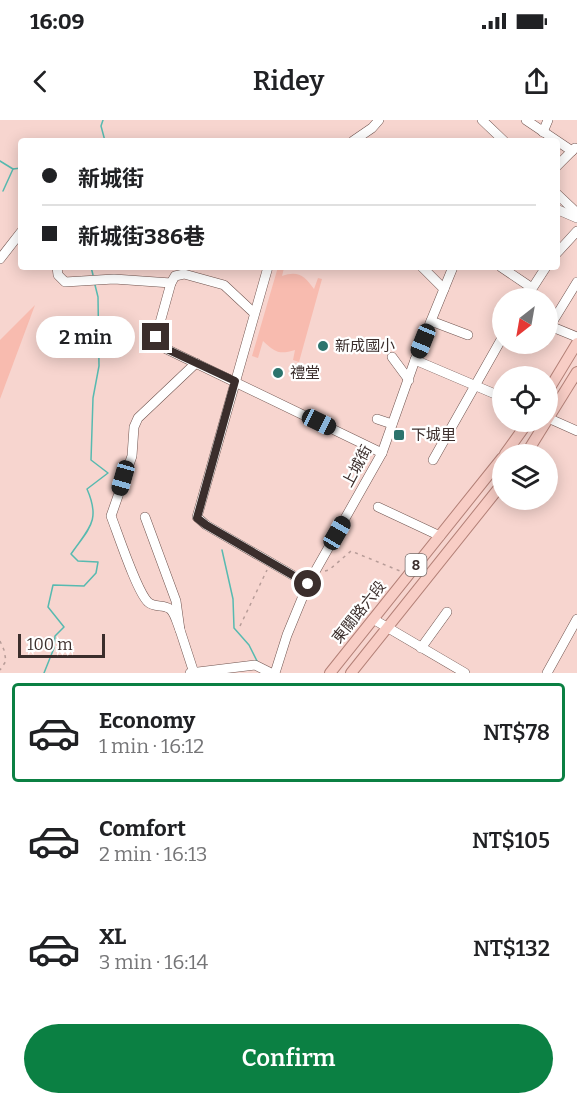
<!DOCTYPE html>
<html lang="en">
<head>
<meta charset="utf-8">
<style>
  :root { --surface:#fff; --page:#f2f2f2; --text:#202124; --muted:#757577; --line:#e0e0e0; --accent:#0b8043 }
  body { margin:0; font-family:Bitter,"Noto Sans TC",serif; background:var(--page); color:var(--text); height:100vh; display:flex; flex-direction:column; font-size:22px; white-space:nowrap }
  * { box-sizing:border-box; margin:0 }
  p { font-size:20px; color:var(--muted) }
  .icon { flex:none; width:33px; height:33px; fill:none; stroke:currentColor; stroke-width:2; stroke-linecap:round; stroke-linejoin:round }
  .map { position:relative; height:553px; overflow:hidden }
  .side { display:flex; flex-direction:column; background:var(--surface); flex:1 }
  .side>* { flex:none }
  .hud { position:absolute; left:18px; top:18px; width:542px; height:132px; border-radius:6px; box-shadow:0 3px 15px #0003; display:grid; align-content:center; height:132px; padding:0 24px; background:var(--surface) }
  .needle { width:39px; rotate:211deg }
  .buttons { position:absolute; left:492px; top:168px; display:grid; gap:12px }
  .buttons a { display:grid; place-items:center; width:66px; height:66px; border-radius:50%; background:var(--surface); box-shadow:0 3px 15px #0003; font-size:30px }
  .scale { position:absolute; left:18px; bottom:15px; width:87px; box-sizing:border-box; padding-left:6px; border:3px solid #3b2e2c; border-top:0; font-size:16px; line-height:21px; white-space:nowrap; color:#3b2e2c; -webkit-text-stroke:4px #fff; paint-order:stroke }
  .end { position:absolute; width:27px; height:27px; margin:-14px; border:8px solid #3b2e2c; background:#fff; box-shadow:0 0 0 3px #fff }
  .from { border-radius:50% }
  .bubble { position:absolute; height:42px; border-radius:21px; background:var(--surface); box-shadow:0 3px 15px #0003; font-size:20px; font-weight:600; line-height:42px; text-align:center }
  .car { position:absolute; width:18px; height:36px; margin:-18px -9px; border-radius:8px; box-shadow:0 0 4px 2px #0007; background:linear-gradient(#222 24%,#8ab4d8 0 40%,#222 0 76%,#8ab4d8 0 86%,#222 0) }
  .hud b { display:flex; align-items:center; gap:21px; height:57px; font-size:22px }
  .hud b+b { border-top:2px solid var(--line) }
  .hud i { width:15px; height:15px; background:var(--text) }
  ul { padding:10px 0 0; list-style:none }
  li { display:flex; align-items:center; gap:18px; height:99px; margin:0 12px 9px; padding:0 12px; border:3px solid transparent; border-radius:6px }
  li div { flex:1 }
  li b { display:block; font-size:22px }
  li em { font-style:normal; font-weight:600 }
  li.selected { border-color:var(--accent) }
  li>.icon { width:54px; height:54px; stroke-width:1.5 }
  .cta { display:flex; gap:12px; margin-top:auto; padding:12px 24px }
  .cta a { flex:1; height:69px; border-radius:36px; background:var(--accent); color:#fff; font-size:24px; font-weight:600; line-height:69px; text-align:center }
  .status { display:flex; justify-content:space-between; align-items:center; height:42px; padding:0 30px; background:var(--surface); direction:ltr }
  .status svg { height:16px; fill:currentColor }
  header { display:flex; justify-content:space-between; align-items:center; height:78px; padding:0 24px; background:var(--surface); font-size:27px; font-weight:600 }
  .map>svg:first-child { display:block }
</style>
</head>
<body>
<div class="status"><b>16:09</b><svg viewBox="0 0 49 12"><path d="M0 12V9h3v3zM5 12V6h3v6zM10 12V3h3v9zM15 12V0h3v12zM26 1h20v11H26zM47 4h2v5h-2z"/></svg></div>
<header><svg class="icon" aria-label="back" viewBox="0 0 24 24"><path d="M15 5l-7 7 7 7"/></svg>Ridey<svg class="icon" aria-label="share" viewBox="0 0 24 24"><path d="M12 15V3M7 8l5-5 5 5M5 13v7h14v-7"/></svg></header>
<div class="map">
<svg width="577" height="553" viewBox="0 0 577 553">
  <rect width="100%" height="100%" fill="#f7d5cf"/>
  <g fill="#f8bbaf">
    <path d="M278,147L284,148L282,156C298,150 305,156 314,169L318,158L322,159L299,242L293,240L295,230C279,235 275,232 263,221L258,238L252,236Z"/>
    <polygon points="35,185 0,279 0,220"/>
  </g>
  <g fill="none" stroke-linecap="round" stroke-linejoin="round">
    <g stroke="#57bab0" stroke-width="1.5">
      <polyline points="103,0 101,6 105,21"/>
      <polyline points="0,41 13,49 21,48"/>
      <polyline points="3,71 13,49"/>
      <polyline points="91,147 93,155"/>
      <polyline points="222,430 233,479 234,508 249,525 258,543"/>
      <path d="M44,553L54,528L55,516L64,507L48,487L53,465L84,466L96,453L98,442L78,441L71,434C89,408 101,401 87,369L108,353L91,340L93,278L99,246L98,177L95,165"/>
    </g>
    <defs>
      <g id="minor">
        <polyline points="482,0 504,21"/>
        <polyline points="526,0 572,31"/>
        <polyline points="543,12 548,0"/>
        <polyline points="353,21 372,8 379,0"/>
        <polyline points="556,47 575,28"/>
        <polyline points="556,73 577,93"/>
        <polyline points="556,89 577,98"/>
        <polyline points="556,134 577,111"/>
        <polyline points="0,139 21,112"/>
        <polyline points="57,147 58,155 65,162 114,159 171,163"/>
        <polyline points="268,147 197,397 206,405 308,464"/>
        <polyline points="422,147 444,169"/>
        <polyline points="501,147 532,168"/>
        <polyline points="577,162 550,206 577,217"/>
        <polyline points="526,178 546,147"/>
        <polyline points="254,193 224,165 184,154 175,156 171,163 156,217 158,225 382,333"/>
        <polyline points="431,201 468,215"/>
        <polyline points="392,237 409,260"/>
        <polyline points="415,240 502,277"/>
        <polyline points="548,298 577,311"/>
        <polyline points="377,299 392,304"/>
        <polyline points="433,340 502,218"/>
        <polyline points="378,387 440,416"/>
        <polyline points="145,397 176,481 180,510 194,553"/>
        <polyline points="373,499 465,553"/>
        <path d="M180,510C177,503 175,493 170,489C164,484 154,488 148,482C137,472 118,414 111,396L132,336L134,307L138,298L196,243"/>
        <polyline points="421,528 447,492"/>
        <polyline points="190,553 255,545 271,553"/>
        <polyline points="275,553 287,515 308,464 382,333 415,240 453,147"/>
        <polyline points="547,553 577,499"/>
      </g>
      <g id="major">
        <polyline points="548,271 577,223"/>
        <polyline points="505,334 528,302"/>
        <polyline points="526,334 577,252"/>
        <polyline points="330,553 502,338"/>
        <polyline points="351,553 502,364"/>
      </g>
    </defs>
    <use href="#minor" stroke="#70544f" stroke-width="10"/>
    <use href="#major" stroke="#b38077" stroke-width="12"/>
    <g stroke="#b79c98" stroke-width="1.5" stroke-dasharray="3 4.5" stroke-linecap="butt">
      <polyline points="325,451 329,450 351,431 400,451"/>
      <polyline points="240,506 267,450"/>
      <polyline points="0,521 4,530 6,541 0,550"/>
    </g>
    <use href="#minor" stroke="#fff" stroke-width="9"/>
    <use href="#major" stroke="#f8cdc5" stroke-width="10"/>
  </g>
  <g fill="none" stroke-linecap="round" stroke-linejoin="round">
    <polyline stroke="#3b2e2c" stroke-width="8" points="156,217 158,225 235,261 197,398 206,405 308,464"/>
  </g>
  <g fill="#2c746d" stroke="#fff" stroke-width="2">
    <circle cx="323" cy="226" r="6"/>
    <circle cx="278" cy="253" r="6"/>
    <rect x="393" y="309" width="12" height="12" rx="3"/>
  </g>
  <g text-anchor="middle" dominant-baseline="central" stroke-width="4.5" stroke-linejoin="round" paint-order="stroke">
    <rect fill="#fff" stroke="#766d6b" stroke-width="1.5" x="405.5" y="434" width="21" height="22" rx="4.5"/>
    <g font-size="14" font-weight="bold" fill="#3b2e2c">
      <text x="416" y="445">8</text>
    </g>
    <g font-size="15" fill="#3b2e2c" stroke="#fff" text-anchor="start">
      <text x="335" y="226">新成國小</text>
      <text x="290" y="253">禮堂</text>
      <text x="411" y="315">下城里</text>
    </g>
    <g font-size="15" fill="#3b2e2c" stroke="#fff">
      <text transform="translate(357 346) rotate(-62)">上城街</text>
      <text transform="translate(359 492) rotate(-51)">東關路六段</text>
    </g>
  </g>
</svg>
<div class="buttons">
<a><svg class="needle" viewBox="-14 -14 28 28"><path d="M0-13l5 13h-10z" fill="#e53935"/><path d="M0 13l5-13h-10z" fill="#757577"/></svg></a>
<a><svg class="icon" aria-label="locate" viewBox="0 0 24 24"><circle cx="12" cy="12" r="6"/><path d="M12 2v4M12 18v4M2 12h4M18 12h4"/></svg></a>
<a><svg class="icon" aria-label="layers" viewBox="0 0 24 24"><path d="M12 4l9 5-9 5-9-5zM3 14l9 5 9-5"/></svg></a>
</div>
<div class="scale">100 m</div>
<i class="end from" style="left:308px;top:464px"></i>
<i class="end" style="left:156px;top:217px"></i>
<div class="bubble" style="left:36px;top:196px;width:99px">2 min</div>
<i class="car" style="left:423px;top:221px;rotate:202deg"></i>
<i class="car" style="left:319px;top:302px;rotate:116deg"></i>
<i class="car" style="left:123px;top:358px;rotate:196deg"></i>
<i class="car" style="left:337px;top:413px;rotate:30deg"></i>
<div class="hud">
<b><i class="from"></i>新城街</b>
<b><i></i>新城街386巷</b>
</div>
</div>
<section class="side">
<ul>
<li class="selected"><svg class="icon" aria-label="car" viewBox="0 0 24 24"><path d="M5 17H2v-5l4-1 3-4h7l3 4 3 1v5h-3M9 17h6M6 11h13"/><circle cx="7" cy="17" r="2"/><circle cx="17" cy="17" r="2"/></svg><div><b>Economy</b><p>1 min · 16:12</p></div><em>NT$78</em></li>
<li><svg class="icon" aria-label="car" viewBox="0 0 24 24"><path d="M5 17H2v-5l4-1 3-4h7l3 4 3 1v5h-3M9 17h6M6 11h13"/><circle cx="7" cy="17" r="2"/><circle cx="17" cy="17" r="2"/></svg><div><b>Comfort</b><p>2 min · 16:13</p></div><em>NT$105</em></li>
<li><svg class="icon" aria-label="car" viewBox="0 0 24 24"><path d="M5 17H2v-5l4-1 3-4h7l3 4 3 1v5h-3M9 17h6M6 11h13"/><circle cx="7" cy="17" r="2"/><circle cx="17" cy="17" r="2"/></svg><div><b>XL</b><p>3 min · 16:14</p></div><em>NT$132</em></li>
</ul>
<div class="cta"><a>Confirm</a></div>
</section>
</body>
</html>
